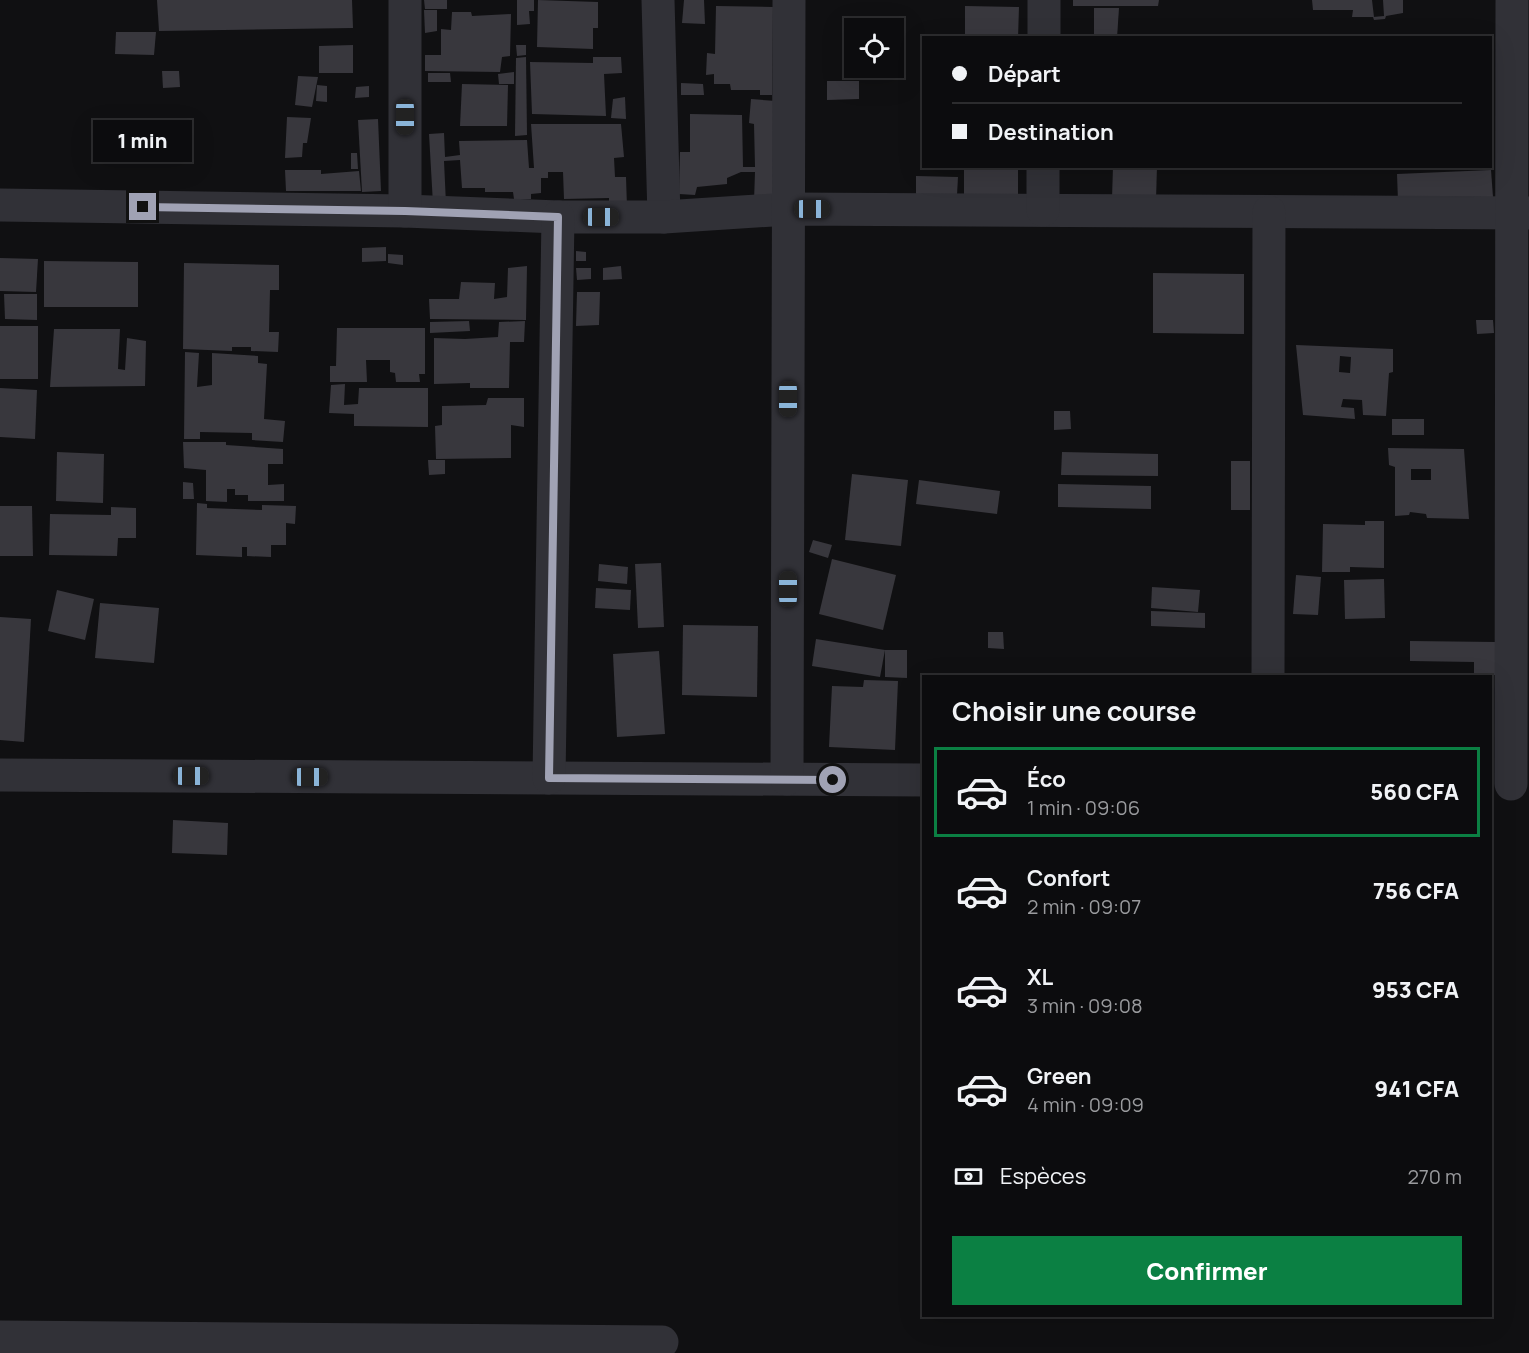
<!DOCTYPE html>
<html lang="fr">
<head>
<meta charset="utf-8">
<style>
  :root { --surface:#0c0c0e; --page:#151517; --text:#f1f3f6; --muted:#9a9b9e; --line:#2c2c2e; --accent:#0b8043 }
  body { margin:0; font-family:Manrope,sans-serif; background:var(--page); color:var(--text); height:100vh; display:flex; flex-direction:column; font-size:22px; white-space:nowrap }
  * { box-sizing:border-box; margin:0 }
  p { font-size:20px; color:var(--muted) }
  .icon { flex:none; width:33px; height:33px; fill:none; stroke:currentColor; stroke-width:2; stroke-linecap:round; stroke-linejoin:round }
  .map { position:relative; flex:1; overflow:hidden }
  .sheet { position:absolute; left:922px; top:675px; width:570px; height:642px; display:flex; flex-direction:column; background:var(--surface); border-radius:0px; box-shadow:0 6px 24px #0002,0 0 0 2px var(--line) }
  .sheet>* { flex:none }
  .top-card { position:absolute; left:922px; top:36px; width:570px; height:132px; border-radius:0px; box-shadow:0 6px 24px #0002,0 0 0 2px var(--line); display:grid; align-content:center; height:132px; padding:0 30px; background:var(--surface) }
  .tools { position:absolute; left:844px; top:18px; display:grid; gap:12px }
  .tools a { display:grid; place-items:center; width:60px; height:60px; border-radius:0px; background:var(--surface); box-shadow:0 6px 24px #0002,0 0 0 2px var(--line); font-size:30px }
  .end { position:absolute; width:27px; height:27px; margin:-14px; border:8px solid #a0a2b4; background:#111; box-shadow:0 0 0 3px #111 }
  .from { border-radius:50% }
  .bubble { position:absolute; height:42px; border-radius:0px; background:var(--surface); box-shadow:0 6px 24px #0002,0 0 0 2px var(--line); font-size:20px; font-weight:800; line-height:42px; text-align:center }
  .car { position:absolute; width:18px; height:36px; margin:-18px -9px; border-radius:8px; box-shadow:0 0 4px 2px #0007; background:linear-gradient(#222 24%,#8ab4d8 0 40%,#222 0 76%,#8ab4d8 0 86%,#222 0) }
  .top-card b { display:flex; align-items:center; gap:21px; height:57px; font-size:22px }
  .top-card b+b { border-top:2px solid var(--line) }
  .top-card i { width:15px; height:15px; background:var(--text) }
  ul { padding:0; list-style:none }
  li { display:flex; align-items:center; gap:18px; height:90px; margin:0 12px 9px; padding:0 18px; border:3px solid transparent; border-radius:0px }
  li div { flex:1 }
  li b { display:block; font-size:22px }
  li em { font-style:normal; font-weight:800 }
  li.current { border-color:var(--accent) }
  li>.icon { width:54px; height:54px; stroke-width:1.5 }
  h2 { padding:0 30px; font-size:27px; line-height:72px }
  .pay { display:flex; align-items:center; gap:15px; height:66px; padding:0 30px; font-size:22px }
  .pay p { margin-inline-start:auto }
  .action { display:flex; gap:12px; margin-top:auto; padding:12px 30px }
  .action a { flex:1; height:69px; border-radius:0px; background:var(--accent); color:#fff; font-size:24px; font-weight:800; line-height:69px; text-align:center }
  .map>svg:first-child { display:block }
</style>
</head>
<body>
<div class="map">
<svg width="1529" height="1353" viewBox="0 0 1529 1353">
  <rect width="100%" height="100%" fill="#101012"/>
  <g fill="#38373d" fill-rule="evenodd">
    <polygon points="157,0 352,0 353,28 159,31"/>
    <polygon points="424,0 447,0 447,9 425,9"/>
    <polygon points="517,0 534,0 534,11 529,11 530,24 517,25"/>
    <polygon points="538,0 598,2 598,28 593,28 593,49 537,47"/>
    <polygon points="684,0 704,0 705,24 682,23"/>
    <polygon points="1073,0 1159,0 1158,6 1073,6"/>
    <polygon points="1312,0 1372,0 1374,17 1352,17 1353,10 1313,10"/>
    <polygon points="1383,0 1403,0 1403,13 1386,16 1385,19 1374,20 1373,17 1384,16"/>
    <polygon points="716,6 773,7 772,95 760,95 760,90 731,90 730,84 714,84 714,74 706,75 707,53 715,54"/>
    <polygon points="965,6 1019,7 1018,38 965,38"/>
    <polygon points="1094,8 1119,8 1117,38 1094,38"/>
    <polygon points="424,10 437,10 437,31 425,33"/>
    <polygon points="452,12 471,12 472,16 511,14 510,56 502,57 500,72 425,71 425,55 441,55 441,29 451,30"/>
    <polygon points="116,32 156,32 154,55 115,54"/>
    <polygon points="353,45 353,73 319,73 319,46"/>
    <polygon points="516,45 526,45 526,55 517,56"/>
    <polygon points="526,57 527,135 515,136 516,58"/>
    <polygon points="593,57 621,57 622,73 604,74 606,116 532,114 530,62 593,63"/>
    <polygon points="162,71 179,71 180,87 163,88"/>
    <polygon points="514,72 514,84 499,84 498,74"/>
    <polygon points="428,73 450,73 451,82 428,82"/>
    <polygon points="298,76 318,77 312,107 295,105"/>
    <polygon points="827,81 859,81 859,99 827,100"/>
    <polygon points="681,83 703,84 704,95 681,95"/>
    <polygon points="921,83 924,83 924,163 920,163"/>
    <polygon points="462,84 508,85 507,126 460,126"/>
    <polygon points="317,85 327,86 327,102 316,101"/>
    <polygon points="369,86 369,97 355,98 356,87"/>
    <polygon points="625,97 626,119 611,118 613,99"/>
    <polygon points="751,99 776,101 775,201 754,201 755,172 741,172 727,178 727,184 697,187 695,195 679,194 680,152 690,152 690,114 742,115 743,167 755,167 754,124 749,123"/>
    <polygon points="287,117 311,118 307,143 303,143 302,157 285,158"/>
    <polygon points="378,119 381,191 362,192 358,120"/>
    <polygon points="531,124 621,124 624,157 614,158 615,177 626,177 627,207 609,207 609,198 564,199 563,172 548,172 548,178 541,178 541,193 531,194 531,199 514,199 513,192 485,192 485,188 462,188 460,160 444,161 446,204 433,204 429,134 444,133 445,157 460,155 459,141 527,140 529,168 534,168"/>
    <polygon points="351,153 357,153 358,169 351,169"/>
    <rect x="964" y="166" width="54" height="39"/>
    <polygon points="1113,166 1157,166 1156,200 1112,199"/>
    <polygon points="285,170 321,170 321,174 359,171 361,191 286,191"/>
    <polygon points="1491,170 1493,197 1398,201 1397,174"/>
    <polygon points="916,176 958,177 957,195 916,194"/>
    <polygon points="386,247 386,261 362,262 362,248"/>
    <polygon points="576,251 586,252 586,261 576,261"/>
    <polygon points="388,254 403,255 403,265 388,263"/>
    <polygon points="0,258 38,259 36,292 0,291"/>
    <polygon points="44,261 138,262 138,307 44,307"/>
    <polygon points="184,263 279,265 279,290 270,290 269,332 279,332 278,352 251,351 251,347 232,347 232,351 183,349"/>
    <polygon points="527,266 526,320 430,319 429,299 459,299 461,282 495,283 494,299 507,297 508,268"/>
    <polygon points="621,266 622,279 603,280 603,268"/>
    <polygon points="576,268 591,268 591,279 577,280"/>
    <polygon points="1153,273 1244,274 1244,334 1153,333"/>
    <polygon points="577,292 600,292 599,325 576,326"/>
    <polygon points="4,294 37,294 37,320 5,319"/>
    <polygon points="1476,320 1493,320 1494,333 1477,334"/>
    <polygon points="469,321 470,331 430,333 430,322"/>
    <polygon points="525,321 524,342 510,342 509,388 470,388 470,383 434,384 434,338 465,339 498,337 499,322"/>
    <rect x="0" y="326" width="38" height="53"/>
    <polygon points="337,328 425,328 425,374 419,374 420,382 396,382 395,373 390,372 390,360 366,360 367,382 330,382 330,366 336,366"/>
    <polygon points="54,329 120,329 118,369 125,370 127,338 146,341 145,386 50,387"/>
    <path d="M1296,345L1393,349V372L1389,373L1386,416L1363,415L1362,400L1343,399L1341,407L1354,408L1355,419L1303,415ZM1340,356L1351,357L1350,373L1339,372Z"/>
    <polygon points="185,352 199,353 197,387 212,385 212,353 258,356 258,363 267,364 264,419 285,421 283,442 252,440 252,433 200,432 200,439 184,439"/>
    <polygon points="345,384 344,405 358,404 359,388 428,388 428,427 354,426 354,414 329,413 331,385"/>
    <polygon points="0,388 37,390 35,439 0,437"/>
    <polygon points="488,398 524,398 524,427 511,425 511,458 436,459 435,426 442,425 442,406 486,405"/>
    <polygon points="1054,411 1070,411 1071,429 1054,430"/>
    <rect x="1392" y="419" width="32" height="16"/>
    <polygon points="183,442 226,442 226,445 283,449 283,464 268,464 268,485 284,484 284,501 248,501 248,495 235,495 235,489 227,489 227,502 206,501 206,470 184,468"/>
    <path d="M1388,448L1464,449L1469,519L1427,518L1426,514L1410,512L1409,515L1395,516V467L1389,465ZM1411,469H1431V480H1411Z"/>
    <polygon points="57,452 104,454 103,503 56,501"/>
    <polygon points="1062,452 1158,454 1158,476 1061,475"/>
    <polygon points="428,460 445,460 445,474 429,475"/>
    <rect x="1231" y="461" width="19" height="49"/>
    <polygon points="852,474 908,480 901,546 845,540"/>
    <polygon points="919,480 1000,491 997,514 916,504"/>
    <polygon points="183,482 193,483 194,499 183,499"/>
    <polygon points="1058,484 1151,486 1151,509 1058,507"/>
    <polygon points="197,503 207,504 207,508 262,510 262,505 296,506 295,524 286,523 286,545 271,545 271,557 247,556 247,547 242,547 242,557 196,555"/>
    <polygon points="0,506 32,506 33,556 0,556"/>
    <polygon points="111,507 136,508 136,538 118,538 117,556 49,555 50,514 111,515"/>
    <polygon points="1365,521 1384,521 1384,568 1350,567 1350,572 1322,572 1323,524 1365,525"/>
    <polygon points="813,540 832,545 828,558 809,552"/>
    <polygon points="832,559 896,575 883,630 819,614"/>
    <polygon points="661,563 664,627 638,628 635,564"/>
    <polygon points="599,564 628,567 627,584 598,581"/>
    <polygon points="1296,575 1321,577 1318,615 1293,614"/>
    <polygon points="1384,579 1385,618 1345,619 1344,580"/>
    <polygon points="1152,587 1200,590 1198,612 1151,608"/>
    <polygon points="596,588 631,590 630,610 595,608"/>
    <polygon points="57,590 94,599 85,640 48,631"/>
    <polygon points="100,603 159,608 154,663 95,658"/>
    <polygon points="1151,611 1205,613 1205,628 1151,626"/>
    <polygon points="0,617 31,619 24,742 0,740"/>
    <polygon points="683,625 758,626 757,697 682,695"/>
    <polygon points="988,632 1003,632 1004,649 988,648"/>
    <polygon points="816,639 885,650 880,677 812,666"/>
    <polygon points="1410,641 1496,642 1495,675 1474,675 1474,662 1410,661"/>
    <polygon points="885,650 907,650 907,678 885,677"/>
    <polygon points="659,651 665,734 617,737 613,654"/>
    <polygon points="864,680 898,681 895,750 829,747 832,686 863,687"/>
    <polygon points="173,820 228,823 227,855 172,853"/>
  </g>
  <g fill="none" stroke-linecap="round" stroke-linejoin="round">
    <g stroke="#313137" stroke-width="33">
      <polyline points="658,0 664,217"/>
      <polyline points="1044,38 1044,0"/>
      <polyline points="0,205 405,211 558,217 664,217 788,209 1529,213"/>
      <polyline points="1043,210 1043,166"/>
      <polyline points="405,211 405,0"/>
      <polyline points="1268,676 1269,212"/>
      <polyline points="0,775 924,780"/>
      <polyline points="549,778 558,217"/>
      <polyline points="787,779 789,0"/>
      <polyline points="1511,784 1512,0"/>
      <polyline points="0,1337 662,1342"/>
    </g>
  </g>
  <g fill="none" stroke-linecap="round" stroke-linejoin="round">
    <polyline stroke="#a0a2b4" stroke-width="8" points="143,207 405,211 558,217 549,778 833,780"/>
  </g>
</svg>
<div class="tools">
<a><svg class="icon" aria-label="locate" viewBox="0 0 24 24"><circle cx="12" cy="12" r="6"/><path d="M12 2v4M12 18v4M2 12h4M18 12h4"/></svg></a>
</div>
<i class="end from" style="left:833px;top:780px"></i>
<i class="end" style="left:143px;top:207px"></i>
<div class="bubble" style="left:93px;top:120px;width:99px">1 min</div>
<i class="car" style="left:405px;top:117px;rotate:180deg"></i>
<i class="car" style="left:812px;top:209px;rotate:90deg"></i>
<i class="car" style="left:601px;top:217px;rotate:90deg"></i>
<i class="car" style="left:788px;top:399px;rotate:180deg"></i>
<i class="car" style="left:788px;top:589px;rotate:0deg"></i>
<i class="car" style="left:191px;top:776px;rotate:90deg"></i>
<i class="car" style="left:310px;top:777px;rotate:90deg"></i>
<div class="top-card">
<b><i class="from"></i>Départ</b>
<b><i></i>Destination</b>
</div>
<section class="sheet">
<h2>Choisir une course</h2>
<ul>
<li class="current"><svg class="icon" aria-label="car" viewBox="0 0 24 24"><path d="M5 17H2v-5l4-1 3-4h7l3 4 3 1v5h-3M9 17h6M6 11h13"/><circle cx="7" cy="17" r="2"/><circle cx="17" cy="17" r="2"/></svg><div><b>Éco</b><p>1 min · 09:06</p></div><em>560 CFA</em></li>
<li><svg class="icon" aria-label="car" viewBox="0 0 24 24"><path d="M5 17H2v-5l4-1 3-4h7l3 4 3 1v5h-3M9 17h6M6 11h13"/><circle cx="7" cy="17" r="2"/><circle cx="17" cy="17" r="2"/></svg><div><b>Confort</b><p>2 min · 09:07</p></div><em>756 CFA</em></li>
<li><svg class="icon" aria-label="car" viewBox="0 0 24 24"><path d="M5 17H2v-5l4-1 3-4h7l3 4 3 1v5h-3M9 17h6M6 11h13"/><circle cx="7" cy="17" r="2"/><circle cx="17" cy="17" r="2"/></svg><div><b>XL</b><p>3 min · 09:08</p></div><em>953 CFA</em></li>
<li><svg class="icon" aria-label="car" viewBox="0 0 24 24"><path d="M5 17H2v-5l4-1 3-4h7l3 4 3 1v5h-3M9 17h6M6 11h13"/><circle cx="7" cy="17" r="2"/><circle cx="17" cy="17" r="2"/></svg><div><b>Green</b><p>4 min · 09:09</p></div><em>941 CFA</em></li>
</ul>
<div class="pay"><svg class="icon" aria-label="cash" viewBox="0 0 24 24"><path d="M3 7h18v10H3z"/><circle cx="12" cy="12" r="2"/></svg>Espèces<p>270 m</p></div>
<div class="action"><a>Confirmer</a></div>
</section>
</div>
</body>
</html>
